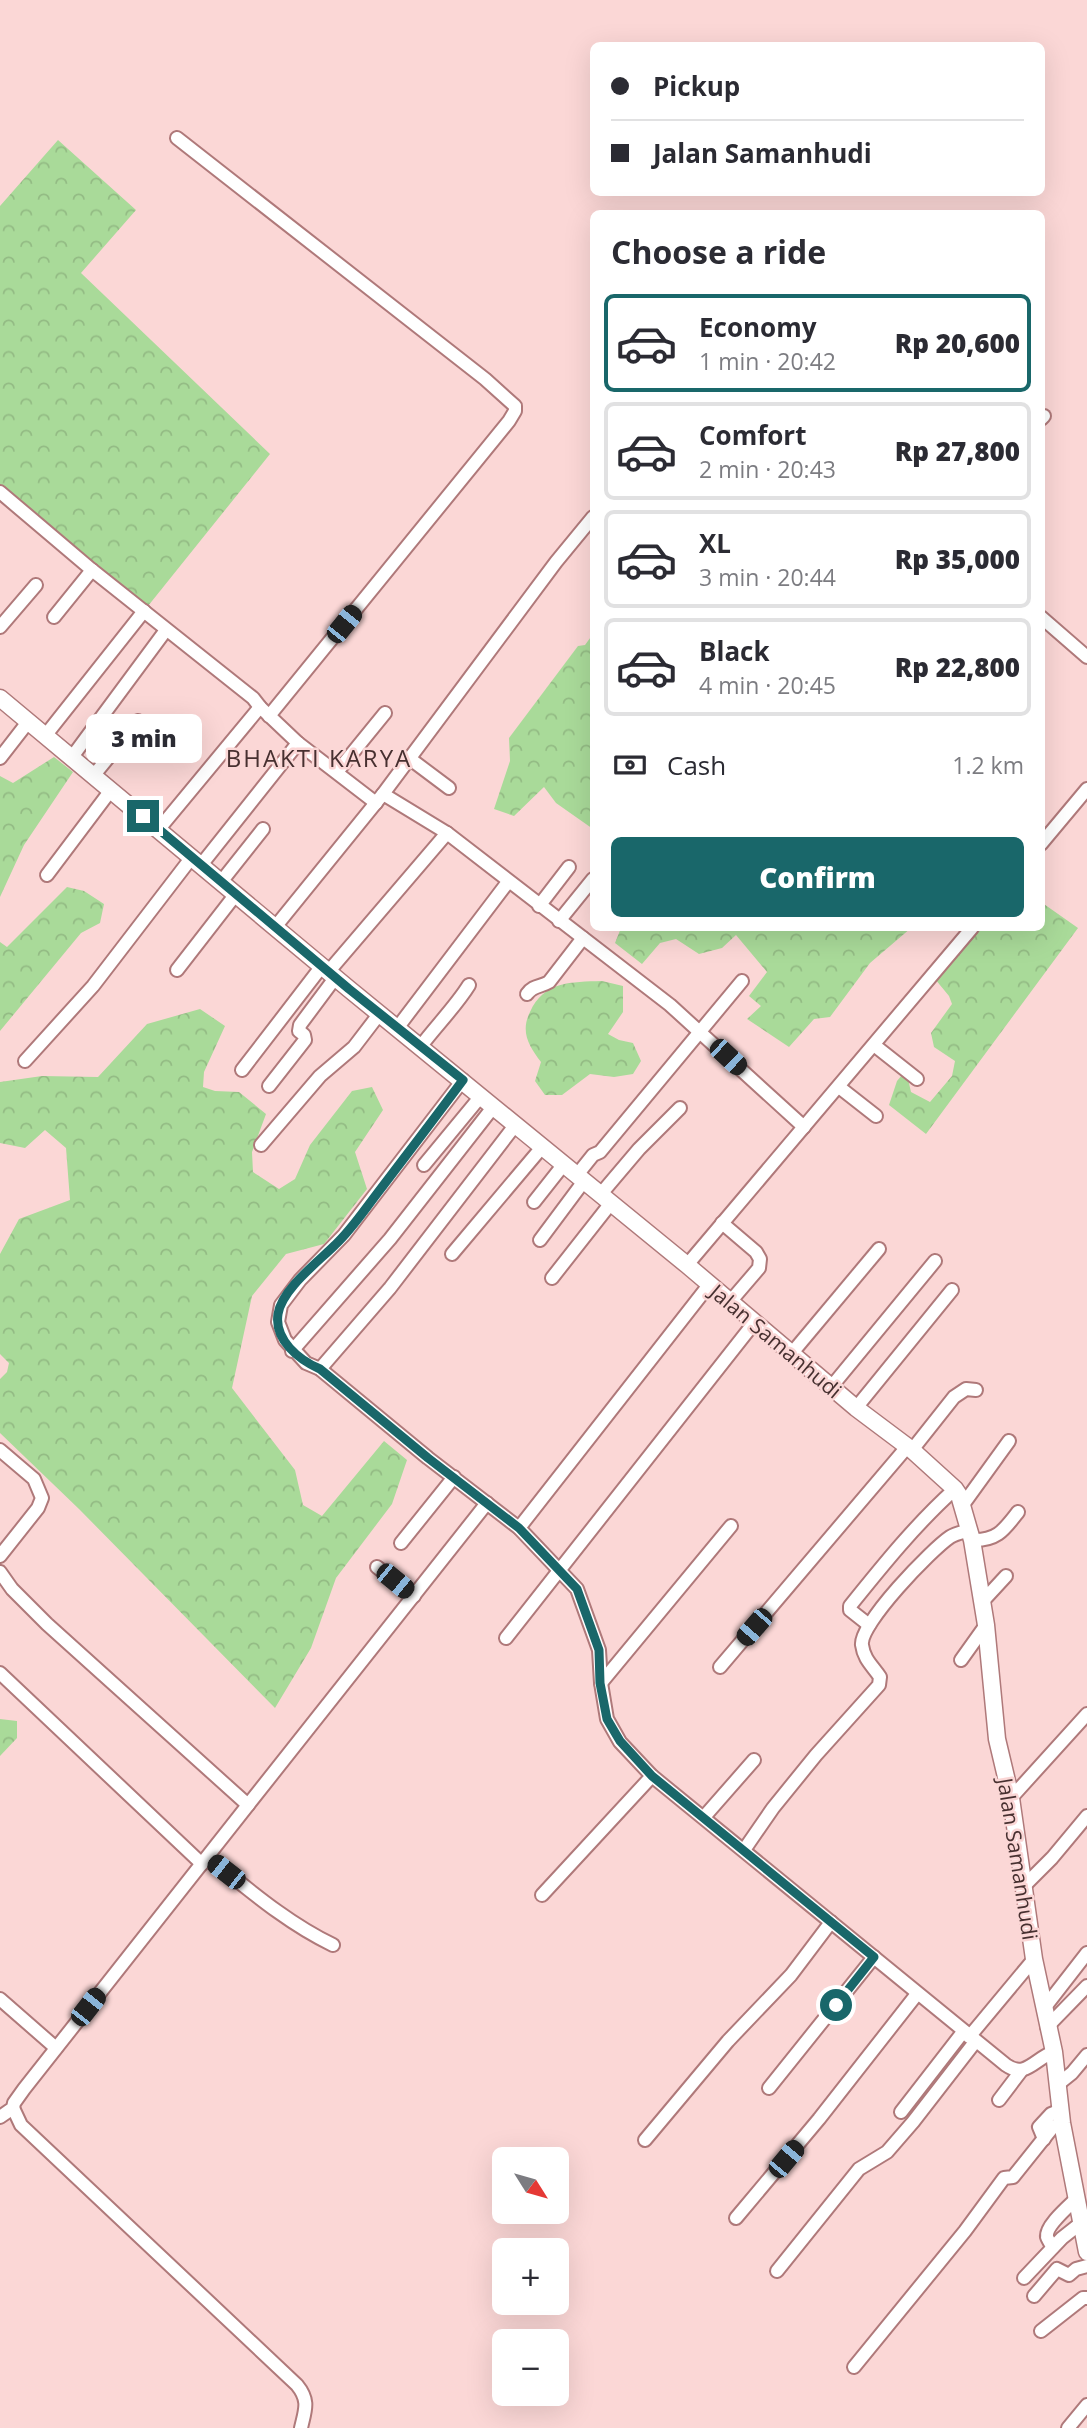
<!DOCTYPE html>
<html lang="en">
<head>
<meta charset="utf-8">
<style>
  :root { --surface:#fff; --page:#f2f2f3; --text:#2b2b33; --muted:#7c7c81; --line:#e1e1e2; --accent:#19676a }
  body { margin:0; font-family:"Open Sans",sans-serif; background:var(--page); color:var(--text); height:100vh; display:flex; flex-direction:column; font-size:26px; white-space:nowrap }
  * { box-sizing:border-box; margin:0 }
  p { font-size:23px; color:var(--muted) }
  .icon { flex:none; width:38px; height:38px; fill:none; stroke:currentColor; stroke-width:2; stroke-linecap:round; stroke-linejoin:round }
  .map { position:relative; flex:1; overflow:hidden }
  .side { position:absolute; left:590px; top:210px; width:455px; height:721px; display:flex; flex-direction:column; background:var(--surface); border-radius:10px; box-shadow:0 7px 28px #0002 }
  .side>* { flex:none }
  .banner { position:absolute; left:590px; top:42px; width:455px; height:154px; border-radius:10px; box-shadow:0 7px 28px #0002; display:grid; align-content:center; height:154px; padding:0 21px; background:var(--surface) }
  .needle { width:46px; rotate:127deg }
  .tools { position:absolute; left:492px; top:2147px; display:grid; gap:14px }
  .tools a { display:grid; place-items:center; width:77px; height:77px; border-radius:10px; background:var(--surface); box-shadow:0 7px 28px #0002; font-size:35px }
  .end { position:absolute; width:32px; height:32px; margin:-16px; border:9px solid #19676a; background:#fff; box-shadow:0 0 0 4px #fff }
  .from { border-radius:50% }
  .bubble { position:absolute; height:49px; border-radius:10px; background:var(--surface); box-shadow:0 7px 28px #0002; font-size:23px; font-weight:800; line-height:49px; text-align:center }
  .car { position:absolute; width:21px; height:42px; margin:-21px -10px; border-radius:9px; box-shadow:0 0 5px 2px #0007; background:linear-gradient(#222 24%,#8ab4d8 0 40%,#222 0 76%,#8ab4d8 0 86%,#222 0) }
  .banner b { display:flex; align-items:center; gap:24px; height:66px; font-size:26px }
  .banner b+b { border-top:2px solid var(--line) }
  .banner i { width:18px; height:18px; background:var(--text) }
  ul { padding:0; list-style:none }
  li { display:flex; align-items:center; gap:21px; height:98px; margin:0 14px 10px; padding:0 7px; border:4px solid var(--line); border-radius:10px }
  li div { flex:1 }
  li b { display:block; font-size:26px }
  li em { font-style:normal; font-weight:800 }
  li.current { border-color:var(--accent) }
  li>.icon { width:63px; height:63px; stroke-width:1.5 }
  h2 { padding:0 21px; font-size:32px; line-height:84px }
  .pay { display:flex; align-items:center; gap:18px; height:77px; padding:0 21px; font-size:26px }
  .pay p { margin-inline-start:auto }
  .cta { display:flex; gap:14px; margin-top:auto; padding:14px 21px }
  .cta a { flex:1; height:80px; border-radius:10px; background:var(--accent); color:#fff; font-size:28px; font-weight:800; line-height:80px; text-align:center }
  .map>svg:first-child { display:block }
</style>
</head>
<body>
<div class="map">
<svg width="1087" height="2428" viewBox="0 0 1087 2428">
  <defs>
    <pattern id="forest-crowns" width="20" height="18" patternUnits="userSpaceOnUse" patternTransform="scale(1.75)"><rect width="20" height="18" fill="#a9da99"/><path d="M2 6a3 3 0 1 1 6 0M12 15a3 3 0 1 1 6 0" fill="none" stroke="#93bb84"/></pattern>
  </defs>
  <rect width="100%" height="100%" fill="#fbd7d6"/>
  <g fill="url(#forest-crowns)">
    <polygon points="58,140 136,210 81,273 270,454 144,611 0,488 0,206"/>
    <polygon points="593,634 593,829 556,803 544,787 514,816 494,809 510,761 509,738 578,646 585,645"/>
    <polygon points="54,757 73,772 24,845 0,897 0,776 13,783"/>
    <polygon points="67,887 84,891 104,904 100,923 81,933 0,1031 0,942 7,947"/>
    <polygon points="1041,902 1078,928 926,1134 889,1105 897,1081 902,1075 908,1079 911,1092 930,1102 952,1076 955,1061 934,1047 931,1033 952,1004 949,996 935,979 978,928 1041,928"/>
    <polygon points="621,928 911,928 870,963 830,1017 814,1019 789,1047 747,1019 761,1006 749,996 767,972 736,935 722,948 699,954 676,939 660,943 642,964 615,943"/>
    <path d="M602,981L623,986V1012L608,1034L619,1040L633,1043L641,1061L633,1074L614,1077L590,1074L562,1095H545L535,1081L541,1062C529,1046 520,1032 530,1012C544,981 571,982 602,981Z"/>
    <polygon points="200,1009 225,1026 204,1072 203,1087 215,1091 239,1092 266,1114 252,1152 253,1172 279,1189 295,1179 310,1145 352,1091 372,1087 383,1110 355,1152 367,1189 324,1244 286,1254 252,1296 232,1388 295,1470 303,1505 322,1516 384,1441 407,1460 392,1504 336,1578 311,1648 275,1708 79,1509 0,1433 0,1379 7,1372 9,1363 0,1354 0,1254 19,1219 70,1200 66,1148 45,1130 25,1148 0,1143 0,1082 42,1076 98,1077 147,1024"/>
    <polygon points="0,1719 17,1721 17,1738 0,1756"/>
  </g>
  <g fill="none" stroke-linecap="round" stroke-linejoin="round">
    <defs>
      <g id="street">
        <polyline points="177,138 485,379 515,406 515,411 509,421 269,716"/>
        <polyline points="1041,419 1044,416"/>
        <polyline points="0,492 92,570 253,698 260,707"/>
        <polyline points="54,617 92,570"/>
        <polyline points="1041,617 1087,657"/>
        <polyline points="0,627 36,585"/>
        <polyline points="45,736 144,611"/>
        <polyline points="72,757 166,630"/>
        <polyline points="0,758 28,722"/>
        <polyline points="409,758 449,788"/>
        <polyline points="337,772 385,713"/>
        <polyline points="94,775 138,721"/>
        <polyline points="383,794 447,833 670,1005 804,1127"/>
        <polyline points="159,829 260,707 298,743 376,803"/>
        <polyline points="1041,844 1087,789"/>
        <polyline points="201,865 298,743"/>
        <polyline points="47,875 111,790"/>
        <polyline points="221,882 263,829"/>
        <polyline points="539,906 569,867"/>
        <polyline points="559,921 593,879"/>
        <polyline points="276,926 383,794 556,562 593,517"/>
        <polyline points="177,970 236,894"/>
        <polyline points="329,971 447,833"/>
        <path d="M527,994C533,985 541,987 549,982L583,938"/>
        <polyline points="398,1027 508,882"/>
        <polyline points="874,1045 917,1079"/>
        <path d="M421,1046C436,1026 456,1006 469,985"/>
        <polyline points="25,1061 93,986 192,857"/>
        <polyline points="242,1070 322,966"/>
        <path d="M463,1080L344,1235L300,1280L281,1305L278,1322L285,1340L306,1363L320,1369L428,1458L519,1528L577,1589L599,1650L601,1683L607,1719L620,1742L652,1776L1006,2065C1026,2079 1035,2058 1054,2052"/>
        <polyline points="269,1086 305,1040 304,1035 299,1031 300,1025 335,978"/>
        <polyline points="839,1087 876,1116"/>
        <polyline points="261,1145 320,1076 354,1047 380,1013"/>
        <polyline points="424,1165 481,1096"/>
        <polyline points="577,1175 593,1155 600,1152 742,981"/>
        <polyline points="600,1195 639,1149 680,1108"/>
        <polyline points="534,1202 564,1164"/>
        <polyline points="722,1223 756,1252 760,1259 759,1268 729,1303"/>
        <polyline points="540,1240 584,1181"/>
        <polyline points="452,1254 543,1146"/>
        <polyline points="687,1265 972,928"/>
        <polyline points="552,1278 611,1203"/>
        <polyline points="292,1351 390,1239 494,1106"/>
        <polyline points="792,1353 879,1249"/>
        <polyline points="320,1369 390,1288 516,1124"/>
        <polyline points="832,1386 935,1261"/>
        <polyline points="856,1408 952,1290"/>
        <polyline points="0,1450 34,1479 42,1498 38,1508 0,1556"/>
        <polyline points="912,1450 954,1397 966,1389 976,1390"/>
        <polyline points="962,1506 1009,1441"/>
        <polyline points="519,1528 709,1285"/>
        <path d="M972,1540C997,1541 1004,1530 1018,1512"/>
        <polyline points="401,1543 454,1477"/>
        <polyline points="377,1567 414,1596"/>
        <polyline points="0,1572 12,1589 47,1624 248,1805 24,2089 14,2103 13,2108 0,2117"/>
        <polyline points="982,1602 1006,1576"/>
        <path d="M869,1625L850,1610V1606C883,1565 916,1524 955,1489"/>
        <polyline points="506,1638 754,1323"/>
        <polyline points="961,1660 986,1625"/>
        <polyline points="720,1667 907,1447"/>
        <polyline points="0,1673 202,1864"/>
        <polyline points="601,1683 731,1526"/>
        <polyline points="1011,1798 1087,1714"/>
        <polyline points="248,1805 487,1503"/>
        <polyline points="704,1817 754,1760"/>
        <path d="M744,1850L773,1808L816,1755L879,1685L880,1677C873,1666 864,1660 862,1645C859,1624 932,1549 950,1537C956,1533 964,1532 970,1530"/>
        <path d="M208,1857C248,1889 287,1923 333,1945"/>
        <polyline points="1025,1885 1052,1858 1087,1816"/>
        <polyline points="542,1895 652,1776"/>
        <polyline points="0,1999 56,2048"/>
        <polyline points="1045,2007 1087,1953"/>
        <polyline points="1047,2027 1087,1986"/>
        <polyline points="969,2037 1034,1959"/>
        <polyline points="1057,2085 1072,2073 1087,2055"/>
        <polyline points="769,2088 874,1957"/>
        <polyline points="999,2100 1021,2071"/>
        <path d="M13,2108L21,2125L297,2385C310,2401 305,2410 301,2428"/>
        <polyline points="901,2112 963,2032"/>
        <polyline points="1044,2139 1039,2127 1051,2114 1061,2110"/>
        <polyline points="645,2140 728,2041 791,1975 831,1922"/>
        <polyline points="736,2218 819,2119 917,1994"/>
        <path d="M1053,2247C1052,2246 1047,2238 1047,2237C1045,2226 1069,2206 1077,2198"/>
        <polyline points="777,2271 859,2169 887,2152 913,2122 975,2042"/>
        <polyline points="1024,2278 1062,2238 1081,2223"/>
        <polyline points="1034,2296 1057,2269 1069,2275 1076,2269 1087,2266"/>
        <polyline points="1041,2331 1083,2298 1087,2298"/>
        <polyline points="854,2367 965,2231 1004,2178 1013,2177 1053,2127 1062,2123"/>
        <polyline points="1068,2428 1087,2405"/>
      </g>
      <polyline id="secondary" points="0,698 349,989 687,1265 856,1408 912,1450 955,1489 959,1495 972,1540 986,1625 997,1739 1011,1798 1034,1959 1054,2052 1062,2123 1087,2252"/>
    </defs>
    <use href="#street" stroke="#af797a" stroke-width="16"/>
    <use href="#secondary" stroke="#af797a" stroke-width="19"/>
    <use href="#street" stroke="#fff" stroke-width="12"/>
    <use href="#secondary" stroke="#fff" stroke-width="16"/>
  </g>
  <g fill="none" stroke-linecap="round" stroke-linejoin="round">
    <path stroke="#19676a" stroke-width="9" d="M143,816L349,989L463,1080C434,1119 405,1157 376,1195C363,1212 351,1230 335,1245C318,1262 282,1289 278,1314C274,1340 299,1360 320,1369L428,1458L519,1528L577,1589L599,1650L600,1683L607,1719L620,1741L652,1776L874,1957L836,2005"/>
  </g>
  <g text-anchor="middle" dominant-baseline="central" stroke-width="5" stroke-linejoin="round" paint-order="stroke">
    <g font-size="21" fill="#473030" stroke="#fbd7d6">
      <text transform="translate(776 1341) rotate(40)">Jalan Samanhudi</text>
      <text transform="translate(1018 1859) rotate(81)">Jalan Samanhudi</text>
    </g>
    <g font-size="24" letter-spacing="2" fill="#473030" stroke="#fbd7d6">
      <text x="319" y="757">BHAKTI KARYA</text>
    </g>
  </g>
</svg>
<div class="tools">
<a><svg class="needle" viewBox="-14 -14 28 28"><path d="M0-13l5 13h-10z" fill="#e53935"/><path d="M0 13l5-13h-10z" fill="#7c7c81"/></svg></a>
<a>+</a>
<a>−</a>
</div>
<i class="end from" style="left:836px;top:2005px"></i>
<i class="end" style="left:143px;top:816px"></i>
<div class="bubble" style="left:86px;top:714px;width:116px">3 min</div>
<i class="car" style="left:344px;top:624px;rotate:39deg"></i>
<i class="car" style="left:728px;top:1057px;rotate:133deg"></i>
<i class="car" style="left:395px;top:1581px;rotate:129deg"></i>
<i class="car" style="left:754px;top:1627px;rotate:221deg"></i>
<i class="car" style="left:226px;top:1872px;rotate:308deg"></i>
<i class="car" style="left:88px;top:2007px;rotate:38deg"></i>
<i class="car" style="left:786px;top:2159px;rotate:40deg"></i>
<div class="banner">
<b><i class="from"></i>Pickup</b>
<b><i></i>Jalan Samanhudi</b>
</div>
<section class="side">
<h2>Choose a ride</h2>
<ul>
<li class="current"><svg class="icon" aria-label="car" viewBox="0 0 24 24"><path d="M5 17H2v-5l4-1 3-4h7l3 4 3 1v5h-3M9 17h6M6 11h13"/><circle cx="7" cy="17" r="2"/><circle cx="17" cy="17" r="2"/></svg><div><b>Economy</b><p>1 min · 20:42</p></div><em>Rp 20,600</em></li>
<li><svg class="icon" aria-label="car" viewBox="0 0 24 24"><path d="M5 17H2v-5l4-1 3-4h7l3 4 3 1v5h-3M9 17h6M6 11h13"/><circle cx="7" cy="17" r="2"/><circle cx="17" cy="17" r="2"/></svg><div><b>Comfort</b><p>2 min · 20:43</p></div><em>Rp 27,800</em></li>
<li><svg class="icon" aria-label="car" viewBox="0 0 24 24"><path d="M5 17H2v-5l4-1 3-4h7l3 4 3 1v5h-3M9 17h6M6 11h13"/><circle cx="7" cy="17" r="2"/><circle cx="17" cy="17" r="2"/></svg><div><b>XL</b><p>3 min · 20:44</p></div><em>Rp 35,000</em></li>
<li><svg class="icon" aria-label="car" viewBox="0 0 24 24"><path d="M5 17H2v-5l4-1 3-4h7l3 4 3 1v5h-3M9 17h6M6 11h13"/><circle cx="7" cy="17" r="2"/><circle cx="17" cy="17" r="2"/></svg><div><b>Black</b><p>4 min · 20:45</p></div><em>Rp 22,800</em></li>
</ul>
<div class="pay"><svg class="icon" aria-label="cash" viewBox="0 0 24 24"><path d="M3 7h18v10H3z"/><circle cx="12" cy="12" r="2"/></svg>Cash<p>1.2 km</p></div>
<div class="cta"><a>Confirm</a></div>
</section>
</div>
</body>
</html>
